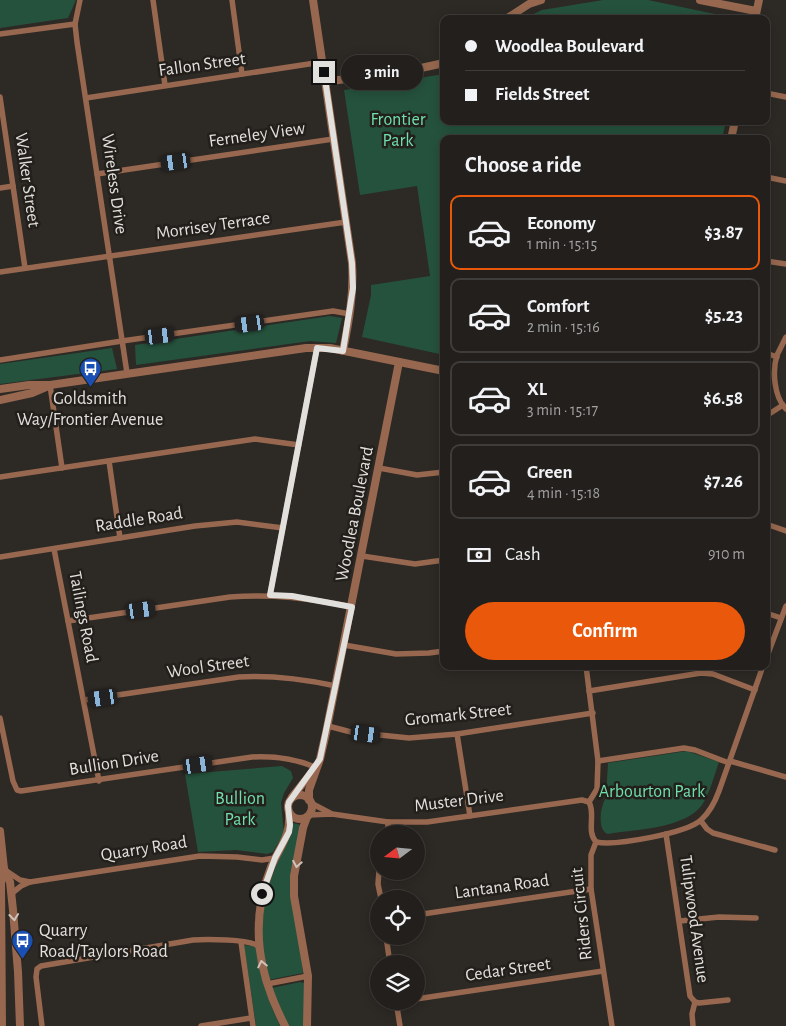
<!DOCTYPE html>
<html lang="en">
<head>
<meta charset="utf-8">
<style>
  :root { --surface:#221f1c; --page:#2a2725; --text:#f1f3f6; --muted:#a2a2a3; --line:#3f3d3b; --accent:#ea580c }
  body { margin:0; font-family:"Alegreya Sans",sans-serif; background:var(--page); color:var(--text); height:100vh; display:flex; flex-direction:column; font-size:19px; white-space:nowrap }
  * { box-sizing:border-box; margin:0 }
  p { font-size:16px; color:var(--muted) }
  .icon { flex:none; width:28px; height:28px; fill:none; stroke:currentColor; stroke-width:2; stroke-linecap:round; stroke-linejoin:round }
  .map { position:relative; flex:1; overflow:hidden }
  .drawer { position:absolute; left:440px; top:135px; width:330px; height:535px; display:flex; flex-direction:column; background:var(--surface); border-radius:10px; box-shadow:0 2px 12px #0003,0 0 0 1px var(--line) }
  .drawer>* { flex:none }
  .guide { position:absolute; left:440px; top:15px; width:330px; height:110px; border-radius:10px; box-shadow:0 2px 12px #0003,0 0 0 1px var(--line); display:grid; align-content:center; height:110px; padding:0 25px; background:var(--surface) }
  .needle { width:32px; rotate:254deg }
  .buttons { position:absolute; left:370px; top:825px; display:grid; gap:10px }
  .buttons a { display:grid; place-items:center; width:55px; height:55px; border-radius:50%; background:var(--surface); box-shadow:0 2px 12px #0003,0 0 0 1px var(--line); font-size:25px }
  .end { position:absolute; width:22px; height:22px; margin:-11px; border:6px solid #e2e0dd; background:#111; box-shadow:0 0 0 2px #111 }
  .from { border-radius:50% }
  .bubble { position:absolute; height:35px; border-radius:18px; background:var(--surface); box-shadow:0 2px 12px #0003,0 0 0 1px var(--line); font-size:16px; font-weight:600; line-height:35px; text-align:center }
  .car { position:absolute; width:15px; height:30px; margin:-15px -8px; border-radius:6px; box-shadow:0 0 4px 1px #0007; background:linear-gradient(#222 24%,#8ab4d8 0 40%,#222 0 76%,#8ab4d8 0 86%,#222 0) }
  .guide b { display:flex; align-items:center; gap:18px; height:48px; font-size:19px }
  .guide b+b { border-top:1px solid var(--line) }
  .guide i { width:12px; height:12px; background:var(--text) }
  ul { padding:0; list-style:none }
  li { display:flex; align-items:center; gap:15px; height:75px; margin:0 10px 8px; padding:0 15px; border:2px solid var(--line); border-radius:10px }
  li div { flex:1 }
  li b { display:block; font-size:19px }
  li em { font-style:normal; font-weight:600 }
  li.current { border-color:var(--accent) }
  li>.icon { width:45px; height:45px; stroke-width:1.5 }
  h2 { padding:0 25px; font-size:22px; line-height:60px }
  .pay { display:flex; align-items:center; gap:12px; height:55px; padding:0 25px; font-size:19px }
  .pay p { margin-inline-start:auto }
  .action { display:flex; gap:10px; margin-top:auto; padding:10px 25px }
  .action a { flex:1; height:58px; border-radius:30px; background:var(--accent); color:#fff; font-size:20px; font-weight:600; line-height:58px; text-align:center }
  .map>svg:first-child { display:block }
</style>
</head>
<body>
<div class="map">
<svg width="786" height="1026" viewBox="0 0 786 1026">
  <rect width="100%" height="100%" fill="#2d2925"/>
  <g fill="#25523d">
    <polygon points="0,0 76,0 68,18 0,28"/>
    <polygon points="603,0 648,0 739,19 523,19 542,10"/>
    <polygon points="444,74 444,121 726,121 722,139 444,139 444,355 362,337 371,295 371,285 430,276 417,186 360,195 344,90"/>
    <polygon points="330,316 342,318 336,343 310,341 136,365 135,345"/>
    <polygon points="112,348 117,369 0,384 0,364"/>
    <path d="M687,751L719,762C714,776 710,793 702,805C684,829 636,829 608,834C597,831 600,806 606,798L608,763Z"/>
    <polygon points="282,766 291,771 293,778 284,793 281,803 284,833 273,852 267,854 236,850 198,852 185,774"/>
    <path d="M293,823L301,825L292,876L303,973L268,980C257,937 260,906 276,866C282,851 292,839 293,823Z"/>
    <path d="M244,945L256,947C260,977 267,998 280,1026H256Z"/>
    <polygon points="300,982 304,983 306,1026 287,1026 272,988"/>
  </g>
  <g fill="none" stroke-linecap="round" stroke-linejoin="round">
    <g stroke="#97684f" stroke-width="5.5">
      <polyline points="80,0 75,24 77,42 127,373"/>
      <polyline points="153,0 165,85"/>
      <polyline points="232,0 242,74"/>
      <polyline points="0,34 75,24"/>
      <polyline points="766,93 786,97"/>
      <polyline points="0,97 25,268"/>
      <polyline points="86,98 322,62"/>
      <polyline points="97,174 333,139"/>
      <polyline points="766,177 786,181"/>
      <polyline points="0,188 13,186"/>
      <polyline points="766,261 786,264"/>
      <polyline points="0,272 346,222"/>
      <path d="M786,337C783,343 780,349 777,355C772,371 774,397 786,409"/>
      <polyline points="766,353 777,357"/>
      <polyline points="0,360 122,341 333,311 350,314"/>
      <polyline points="50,385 62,468"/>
      <polyline points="766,416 783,405"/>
      <polyline points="109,461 120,538"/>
      <polyline points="379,468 417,475 444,472"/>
      <polyline points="0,477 255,439 299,445"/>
      <polyline points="766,524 786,531"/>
      <polyline points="54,549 99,781"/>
      <polyline points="362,556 415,564 444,560"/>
      <polyline points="0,557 195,526 237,522 283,528"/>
      <polyline points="270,595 317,348"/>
      <polyline points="766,613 781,618"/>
      <path d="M68,621L230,597C274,594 309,598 352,607"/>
      <polyline points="344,645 396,654 429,653 444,651"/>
      <polyline points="766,659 786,606"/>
      <polyline points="586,666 598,761 597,789 589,802"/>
      <polyline points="589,691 701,673 713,674 755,690"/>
      <path d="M84,700L239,677C272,675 303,679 336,686"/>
      <path d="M0,718L13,781L17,790L21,791L252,757C274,756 297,759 317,768"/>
      <polyline points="328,726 351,732 409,738 457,734 593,713"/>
      <polyline points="457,734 470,816"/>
      <polyline points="598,761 684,748 695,750 729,763"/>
      <polyline points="730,761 786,777"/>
      <path d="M589,802C596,814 586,831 596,842"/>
      <polyline points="311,803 330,813"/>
      <polyline points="309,815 332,814 388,822 427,822 582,800 589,802"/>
      <polyline points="701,821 707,829 713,833 775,850"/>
      <polyline points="388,834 388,822"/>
      <polyline points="666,834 690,996 695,1002 699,1003 728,1000"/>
      <path d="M596,842C616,846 687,833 701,820C710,812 715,802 719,791L763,666"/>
      <polyline points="596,842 591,855 591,889 612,1026"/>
      <polyline points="5,870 20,880 30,882"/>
      <polyline points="379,871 378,884 381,899"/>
      <polyline points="11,894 21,886 30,882 200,856 237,857 262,860 275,858"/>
      <polyline points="416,915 591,889"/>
      <polyline points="680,921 719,917 756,918"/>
      <polyline points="386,936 390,964"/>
      <polyline points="241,942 253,1026"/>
      <polyline points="267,984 308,976"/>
      <polyline points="416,999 603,971"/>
      <polyline points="396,1001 400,1026"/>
      <path d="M42,1026L36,977L37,969L41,966L193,940C205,939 250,939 258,946"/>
      <polyline points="201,1026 251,1018"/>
      <polyline points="693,1026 692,1014 695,1002"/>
    </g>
    <g stroke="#97684f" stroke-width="8">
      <path d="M313,0L352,263C354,293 349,321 343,351"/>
      <polyline points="700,0 756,11"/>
      <polyline points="506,19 529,4 541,0"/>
      <polyline points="755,19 759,0"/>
      <polyline points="325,82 421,68 444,63"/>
      <polyline points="731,139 735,121"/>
      <polyline points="0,389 29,385 50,385 306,348 330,348 444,371"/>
      <polyline points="0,400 32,393 46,387"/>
      <circle cx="300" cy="807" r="12"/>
      <polyline points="292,797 313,771"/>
      <polyline points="309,800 309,790 320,759 326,733 399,362"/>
      <polyline points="0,831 4,869 10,882 13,910 18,972 20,1026"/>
      <polyline points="2,1026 1,883 4,869"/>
      <path d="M285,1026C258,974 249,923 271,867C279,848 291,836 289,814"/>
      <polyline points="307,1026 308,976 294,896 294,876 303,828 307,817"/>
    </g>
  </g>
  <defs><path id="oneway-chevron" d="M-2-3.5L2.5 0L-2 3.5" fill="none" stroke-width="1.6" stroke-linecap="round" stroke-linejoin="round" transform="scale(1.25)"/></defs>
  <g stroke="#cfc2ba">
    <use href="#oneway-chevron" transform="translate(297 864) rotate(100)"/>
    <use href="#oneway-chevron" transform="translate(14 917) rotate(84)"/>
    <use href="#oneway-chevron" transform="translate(262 964) rotate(-102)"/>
  </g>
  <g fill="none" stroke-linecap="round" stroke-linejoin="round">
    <polyline stroke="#e2e0dd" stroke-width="6" points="262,894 275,858 289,832 290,825 288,806 289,802 320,759 352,607 292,596 270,595 317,348 343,351 353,288 352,263 324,72"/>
  </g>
  <defs>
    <symbol id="bus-pin" viewBox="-11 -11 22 30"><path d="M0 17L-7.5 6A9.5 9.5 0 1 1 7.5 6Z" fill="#1a4fb4" stroke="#231f1b"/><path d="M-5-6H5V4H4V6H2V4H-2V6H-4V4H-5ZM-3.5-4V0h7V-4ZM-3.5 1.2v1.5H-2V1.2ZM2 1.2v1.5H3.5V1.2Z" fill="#fff"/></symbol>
  </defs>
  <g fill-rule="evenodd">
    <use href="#bus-pin" x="78" y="356" width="25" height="34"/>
    <use href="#bus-pin" x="10" y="928" width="25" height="34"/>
  </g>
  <g text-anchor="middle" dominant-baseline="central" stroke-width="5" stroke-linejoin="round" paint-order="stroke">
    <g font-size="18" fill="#e2e0dd" stroke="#231f1b">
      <text transform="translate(202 65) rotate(-8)">Fallon Street</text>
      <text transform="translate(257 135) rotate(-8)">Ferneley View</text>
      <text transform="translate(27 180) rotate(82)">Walker Street</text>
      <text transform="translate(114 184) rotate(82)">Wireless Drive</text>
      <text transform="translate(213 226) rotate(-8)">Morrisey Terrace</text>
      <text transform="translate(355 514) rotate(-79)">Woodlea Boulevard</text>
      <text transform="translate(139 520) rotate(-9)">Raddle Road</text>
      <text transform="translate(83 617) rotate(79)">Tailings Road</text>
      <text transform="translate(208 667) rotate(-8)">Wool Street</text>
      <text transform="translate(458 715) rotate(-6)">Gromark Street</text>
      <text transform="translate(114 763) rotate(-9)">Bullion Drive</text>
      <text transform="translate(459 801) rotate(-7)">Muster Drive</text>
      <text transform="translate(144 849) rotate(-9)">Quarry Road</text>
      <text transform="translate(502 887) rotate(-8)">Lantana Road</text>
      <text transform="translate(582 914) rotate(-96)">Riders Circuit</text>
      <text transform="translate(694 919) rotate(82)">Tulipwood Avenue</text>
      <text transform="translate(508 970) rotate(-8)">Cedar Street</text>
    </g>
    <g font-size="18" fill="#6fe0ad" stroke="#231f1b">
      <text x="398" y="120">Frontier<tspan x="398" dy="21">Park</tspan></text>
      <text x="652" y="792">Arbourton Park</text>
      <text x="240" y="799">Bullion<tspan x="240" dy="21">Park</tspan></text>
    </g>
    <g font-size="18" fill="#e2e0dd" stroke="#231f1b">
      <text x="90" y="399">Goldsmith<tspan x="90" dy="21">Way/Frontier Avenue</tspan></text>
      <text x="39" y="931" text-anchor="start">Quarry<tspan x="39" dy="21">Road/Taylors Road</tspan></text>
    </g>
  </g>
</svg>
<div class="buttons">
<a><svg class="needle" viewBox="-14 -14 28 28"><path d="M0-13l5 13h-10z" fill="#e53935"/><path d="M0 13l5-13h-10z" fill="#a2a2a3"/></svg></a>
<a><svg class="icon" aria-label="locate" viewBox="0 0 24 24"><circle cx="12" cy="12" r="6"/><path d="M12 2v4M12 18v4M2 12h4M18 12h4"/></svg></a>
<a><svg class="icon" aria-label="layers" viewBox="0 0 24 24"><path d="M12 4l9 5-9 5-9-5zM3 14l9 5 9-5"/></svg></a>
</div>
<i class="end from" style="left:262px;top:894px"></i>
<i class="end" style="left:324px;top:72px"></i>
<div class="bubble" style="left:341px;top:55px;width:82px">3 min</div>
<i class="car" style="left:176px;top:162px;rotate:262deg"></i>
<i class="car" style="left:250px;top:324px;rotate:262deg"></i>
<i class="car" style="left:160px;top:336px;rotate:83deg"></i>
<i class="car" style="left:141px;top:610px;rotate:82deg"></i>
<i class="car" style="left:103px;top:698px;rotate:262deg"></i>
<i class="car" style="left:366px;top:734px;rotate:98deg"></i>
<i class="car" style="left:198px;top:765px;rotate:81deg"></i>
<div class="guide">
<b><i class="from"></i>Woodlea Boulevard</b>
<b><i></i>Fields Street</b>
</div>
<section class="drawer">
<h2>Choose a ride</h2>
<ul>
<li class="current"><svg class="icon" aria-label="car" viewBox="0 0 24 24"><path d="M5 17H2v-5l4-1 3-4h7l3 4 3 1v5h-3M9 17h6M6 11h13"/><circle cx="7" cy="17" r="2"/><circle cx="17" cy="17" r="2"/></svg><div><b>Economy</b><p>1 min · 15:15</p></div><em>$3.87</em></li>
<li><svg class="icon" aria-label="car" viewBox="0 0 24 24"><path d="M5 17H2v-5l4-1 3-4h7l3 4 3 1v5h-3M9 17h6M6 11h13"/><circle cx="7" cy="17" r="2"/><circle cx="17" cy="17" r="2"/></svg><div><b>Comfort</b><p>2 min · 15:16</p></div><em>$5.23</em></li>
<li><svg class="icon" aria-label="car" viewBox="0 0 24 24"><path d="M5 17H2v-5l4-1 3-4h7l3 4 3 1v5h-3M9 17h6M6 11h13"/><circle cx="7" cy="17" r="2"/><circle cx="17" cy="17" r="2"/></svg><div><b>XL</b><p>3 min · 15:17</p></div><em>$6.58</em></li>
<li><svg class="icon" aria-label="car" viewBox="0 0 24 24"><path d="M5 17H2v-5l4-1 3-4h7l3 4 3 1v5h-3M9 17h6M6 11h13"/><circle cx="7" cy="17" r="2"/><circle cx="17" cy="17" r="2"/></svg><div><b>Green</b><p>4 min · 15:18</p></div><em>$7.26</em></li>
</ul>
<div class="pay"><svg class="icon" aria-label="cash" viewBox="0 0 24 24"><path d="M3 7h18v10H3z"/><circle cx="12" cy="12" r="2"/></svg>Cash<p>910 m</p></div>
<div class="action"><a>Confirm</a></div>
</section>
</div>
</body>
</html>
